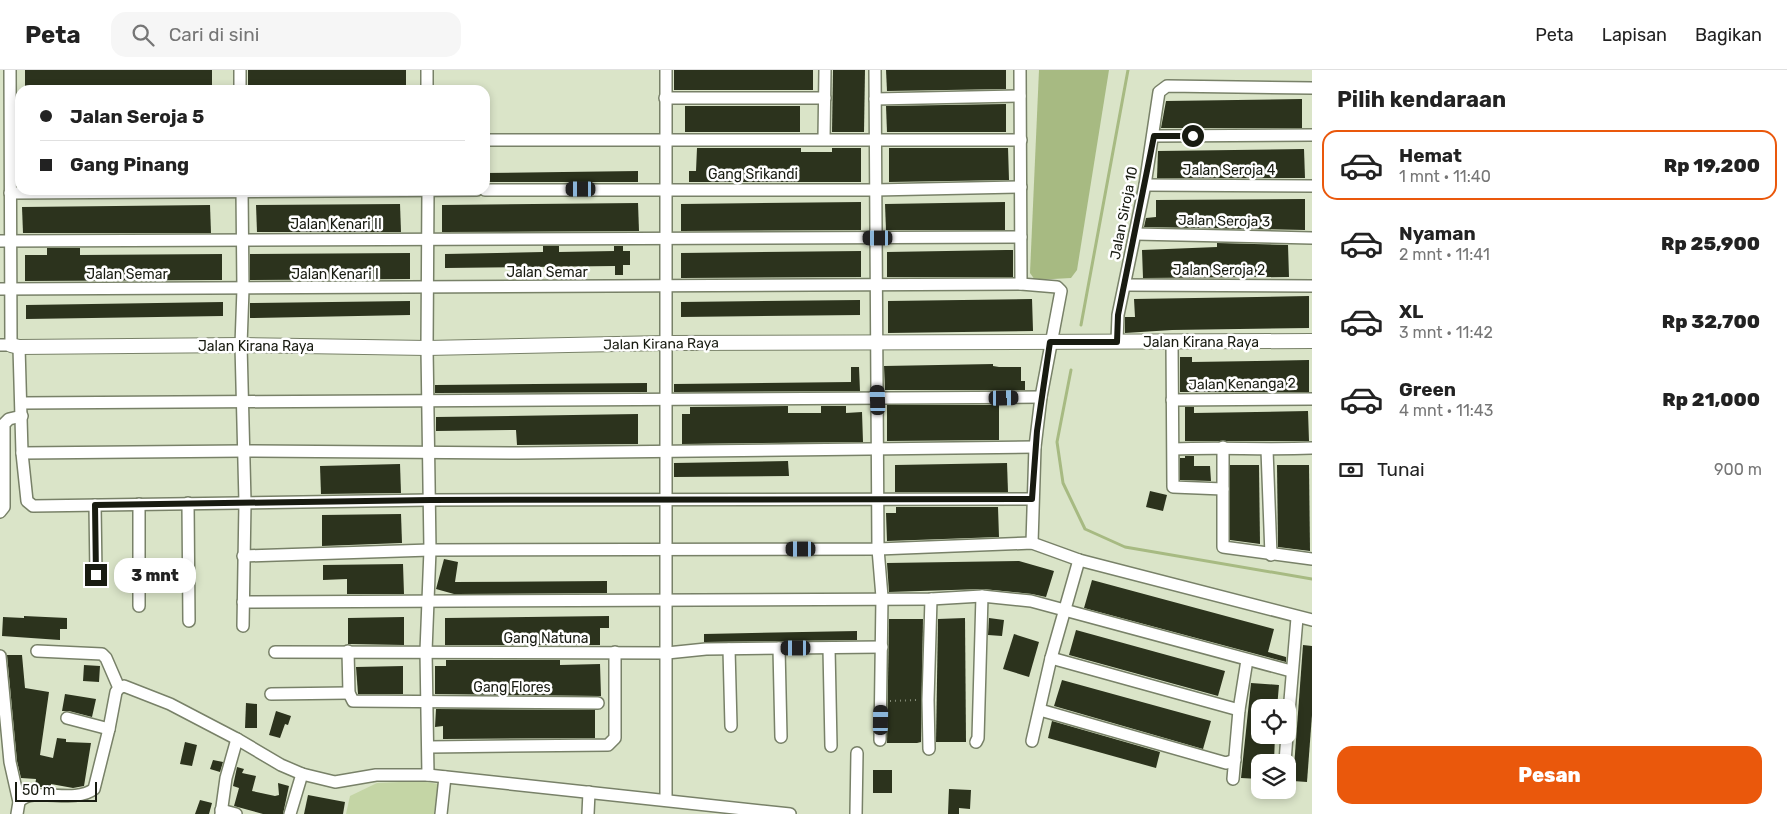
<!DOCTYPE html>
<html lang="id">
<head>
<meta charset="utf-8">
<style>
  :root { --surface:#fff; --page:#f6f6f6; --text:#222; --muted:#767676; --line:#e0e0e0; --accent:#ea580c }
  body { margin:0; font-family:Rubik,sans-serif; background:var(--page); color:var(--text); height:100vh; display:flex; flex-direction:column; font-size:19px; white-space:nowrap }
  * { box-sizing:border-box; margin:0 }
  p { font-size:16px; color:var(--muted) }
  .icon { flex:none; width:28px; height:28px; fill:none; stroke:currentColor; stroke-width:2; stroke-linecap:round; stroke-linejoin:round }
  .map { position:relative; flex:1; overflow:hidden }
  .drawer { display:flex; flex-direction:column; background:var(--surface); width:475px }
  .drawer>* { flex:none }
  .banner { position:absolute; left:15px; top:15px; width:475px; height:110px; border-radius:15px; box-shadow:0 2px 8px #0003; display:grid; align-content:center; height:110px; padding:0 25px; background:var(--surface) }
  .tools { position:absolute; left:1251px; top:629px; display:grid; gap:10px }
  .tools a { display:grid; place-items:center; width:45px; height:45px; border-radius:10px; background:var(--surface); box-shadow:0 2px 8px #0003; font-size:25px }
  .scale { position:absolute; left:15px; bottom:12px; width:82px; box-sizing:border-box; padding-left:5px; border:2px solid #181b11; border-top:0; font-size:14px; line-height:18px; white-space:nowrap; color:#181b11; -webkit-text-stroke:4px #fff; paint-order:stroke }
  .end { position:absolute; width:22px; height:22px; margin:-11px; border:6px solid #181b11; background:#fff; box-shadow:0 0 0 2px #fff }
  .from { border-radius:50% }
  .bubble { position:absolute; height:35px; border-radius:15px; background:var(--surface); box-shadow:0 2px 8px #0003; font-size:16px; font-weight:800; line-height:35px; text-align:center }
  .car { position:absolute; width:15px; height:30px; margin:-15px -8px; border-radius:6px; box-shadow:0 0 4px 1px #0007; background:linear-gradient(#222 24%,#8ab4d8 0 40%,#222 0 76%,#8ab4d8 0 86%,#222 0) }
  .banner b { display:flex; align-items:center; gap:18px; height:48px; font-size:19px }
  .banner b+b { border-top:1px solid var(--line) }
  .banner i { width:12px; height:12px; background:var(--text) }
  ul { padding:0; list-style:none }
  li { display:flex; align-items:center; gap:15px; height:70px; margin:0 10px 8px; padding:0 15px; border:2px solid transparent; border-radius:15px }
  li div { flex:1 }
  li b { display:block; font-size:19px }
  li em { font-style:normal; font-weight:800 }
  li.current { border-color:var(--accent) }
  li>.icon { width:45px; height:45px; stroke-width:1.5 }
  h2 { padding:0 25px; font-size:22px; line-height:60px }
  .pay { display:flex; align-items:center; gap:12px; height:55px; padding:0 25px; font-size:19px }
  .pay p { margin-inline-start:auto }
  .action { display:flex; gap:10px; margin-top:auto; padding:10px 25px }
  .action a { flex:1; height:58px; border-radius:15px; background:var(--accent); color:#fff; font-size:20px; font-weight:800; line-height:58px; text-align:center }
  header { display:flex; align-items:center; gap:30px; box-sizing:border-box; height:70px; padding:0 25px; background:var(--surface); border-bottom:1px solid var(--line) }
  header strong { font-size:24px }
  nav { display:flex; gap:28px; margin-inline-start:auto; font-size:18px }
  .search { width:350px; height:45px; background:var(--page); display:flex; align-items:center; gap:12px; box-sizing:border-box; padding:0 18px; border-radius:15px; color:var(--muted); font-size:19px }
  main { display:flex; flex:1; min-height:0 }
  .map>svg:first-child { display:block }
</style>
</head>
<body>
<header>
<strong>Peta</strong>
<div class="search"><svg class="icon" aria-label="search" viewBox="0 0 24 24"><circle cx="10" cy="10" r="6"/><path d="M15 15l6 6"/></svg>Cari di sini</div>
<nav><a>Peta</a><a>Lapisan</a><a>Bagikan</a></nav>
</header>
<main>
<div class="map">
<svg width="1312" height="744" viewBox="0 0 1312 744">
  <rect width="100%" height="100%" fill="#dae4c8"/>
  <polygon fill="#c4d5a5" points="421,711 438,714 434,744 346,744 350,726 377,713"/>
  <polygon fill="#a7ba82" points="1039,0 1109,0 1077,200 1071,208 1035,210 1030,203"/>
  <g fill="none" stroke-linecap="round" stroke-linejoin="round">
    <g stroke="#a7ba82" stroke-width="3">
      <polyline points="1081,255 1128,0"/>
      <polyline points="1071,300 1057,372 1063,413 1085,459 1125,477 1312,509"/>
    </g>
  </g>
  <g fill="#2c331d">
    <rect x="25" y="0" width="187" height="20"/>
    <rect x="248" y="0" width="158" height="20"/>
    <rect x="674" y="0" width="139" height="20"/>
    <polygon points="833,0 865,0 864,62 832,62"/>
    <polygon points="886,0 1006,0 1006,19 887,21"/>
    <polygon points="1302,29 1302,58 1161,58 1166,31"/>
    <polygon points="1006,34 1006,62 887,62 886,36"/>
    <rect x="685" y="36" width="115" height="26"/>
    <polygon points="697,78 801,78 801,82 832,82 832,78 861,78 861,112 689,112 689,101 696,101"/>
    <polygon points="889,78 1008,78 1009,110 889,112"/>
    <polygon points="1304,79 1305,108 1157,108 1158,81"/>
    <polygon points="638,101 638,112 485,112 485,103"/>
    <polygon points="1305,129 1305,160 1144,157 1146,148 1156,147 1156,130"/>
    <polygon points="861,132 861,160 681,161 681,134"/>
    <polygon points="1005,132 1005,160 886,160 885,134"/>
    <polygon points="638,133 639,161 442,162 442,135"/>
    <polygon points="400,134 401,162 257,162 256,135"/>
    <polygon points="210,135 211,163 23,163 22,137"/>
    <polygon points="1217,173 1288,175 1289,207 1143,208 1142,180 1217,177"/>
    <polygon points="543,176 559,176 559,182 614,181 614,176 623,176 623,181 630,181 630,195 623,195 623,205 615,205 615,196 445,198 445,184 543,182"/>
    <polygon points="47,178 80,178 80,185 222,184 222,210 25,211 25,185 47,185"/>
    <polygon points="1006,180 1013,180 1013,207 887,207 887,182"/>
    <polygon points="861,181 861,207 681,208 681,183"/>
    <polygon points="410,183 410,209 250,210 250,184"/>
    <polygon points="1309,226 1309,258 1172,260 1125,263 1125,247 1135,247 1134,229"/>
    <polygon points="1032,229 1033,261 888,263 888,231"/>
    <polygon points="860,230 860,245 681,247 681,232"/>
    <polygon points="410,231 410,245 250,248 250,233"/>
    <polygon points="223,232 223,246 26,249 26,235"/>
    <polygon points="1180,287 1192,287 1192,292 1309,290 1309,322 1180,322"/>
    <polygon points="993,294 993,296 999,297 1021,297 1021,311 1025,311 1025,320 885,320 884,296"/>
    <polygon points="851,297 859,297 860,321 674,322 674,314 851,312"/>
    <polygon points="647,313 647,322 435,323 435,315"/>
    <polygon points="887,335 999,335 999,370 887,371"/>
    <polygon points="788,336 788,343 821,343 821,336 846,336 846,343 862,342 863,372 682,374 682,344 690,344 690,337"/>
    <polygon points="1185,337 1194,337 1194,343 1308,341 1309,371 1185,371"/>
    <polygon points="638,344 638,374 517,375 516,360 436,361 436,347"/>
    <polygon points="1185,386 1194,386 1194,396 1210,396 1211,411 1180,410 1180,388 1185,388"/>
    <polygon points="788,391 789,406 674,407 674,393"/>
    <polygon points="1007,393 1008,422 895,422 895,395"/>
    <polygon points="400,394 401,423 321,424 320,396"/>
    <polygon points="1230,395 1259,395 1260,474 1230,470"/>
    <polygon points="1277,395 1309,395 1310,481 1278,477"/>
    <polygon points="1150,421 1167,425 1163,441 1146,437"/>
    <polygon points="896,437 998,437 999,467 887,471 886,443 896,443"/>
    <polygon points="401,444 402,473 322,476 322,445"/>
    <polygon points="444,489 458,492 455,512 607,511 607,523 454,524 436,519"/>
    <polygon points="1019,491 1054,501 1046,527 1032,524 983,519 889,522 887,493"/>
    <polygon points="403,494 404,524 347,524 347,509 323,510 323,495"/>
    <polygon points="1092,510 1274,559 1268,582 1286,587 1286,592 1084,538"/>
    <polygon points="24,546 67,548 67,559 60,559 60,570 2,566 3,547 24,548"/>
    <polygon points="609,546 609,558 600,558 600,575 445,575 445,548"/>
    <polygon points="404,547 404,575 348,574 348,548"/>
    <polygon points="965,548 966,672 936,672 938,549"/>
    <polygon points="989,548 1004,550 1002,566 988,565"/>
    <polygon points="889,549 923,549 921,672 917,673 887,673"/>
    <polygon points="1076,560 1225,601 1218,626 1069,585"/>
    <polygon points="857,561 857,570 704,572 704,564"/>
    <polygon points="1014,564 1039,572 1029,607 1003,599"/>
    <polygon points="1303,575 1312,576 1312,645 1307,712 1293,711"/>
    <polygon points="7,585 22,585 25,618 49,622 40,685 53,688 57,668 66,669 66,672 91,673 84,716 73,718 51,714 51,717 35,717 36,709 21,708 17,691"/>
    <polygon points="446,590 560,590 560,595 600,594 601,626 435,624 435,596 446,596"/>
    <polygon points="84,595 100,596 99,612 83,611"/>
    <polygon points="403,596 403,624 358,624 356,597"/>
    <polygon points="1062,610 1211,651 1203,679 1054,636"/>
    <polygon points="1251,613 1279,615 1277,638 1260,638 1258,665 1275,665 1274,692 1260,692 1260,709 1241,708"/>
    <polygon points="65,624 96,629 92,647 69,641 62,641"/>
    <polygon points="246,633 257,634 257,658 245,658"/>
    <polygon points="436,639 595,640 595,668 443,669 443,656 435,657"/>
    <polygon points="276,641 291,646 288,655 285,654 280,668 269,665"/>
    <polygon points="1052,651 1160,682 1156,698 1048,668"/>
    <polygon points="185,672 197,675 192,696 180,694"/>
    <polygon points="213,690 223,692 220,702 210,699"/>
    <polygon points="237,697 244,699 242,703 256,706 252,721 275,726 279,725 278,713 289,716 283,744 263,744 234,736 239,718 233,716"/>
    <rect x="873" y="700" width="19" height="23"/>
    <polygon points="949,719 971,720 970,739 959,738 959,744 948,744"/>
    <polygon points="308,725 345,732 343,744 304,744"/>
    <polygon points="200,730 212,733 209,744 195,744"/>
  </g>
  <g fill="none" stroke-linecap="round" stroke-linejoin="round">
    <defs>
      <g id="minor">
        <polyline points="240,0 240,20"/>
        <polyline points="666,0 666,730"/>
        <polyline points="875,0 878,479 882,527 880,670"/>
        <polyline points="1020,0 1021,214"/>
        <polyline points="427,20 427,0"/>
        <polyline points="665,28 825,28"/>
        <polyline points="875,29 1020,26"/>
        <polyline points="1153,66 1312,65"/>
        <polyline points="824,69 825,0"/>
        <polyline points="485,70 1021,70"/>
        <polyline points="1145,115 1312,116"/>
        <polyline points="242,120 243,219 241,275 245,432 243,556"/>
        <polyline points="428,120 427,278 430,480 426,581 428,705"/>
        <polyline points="485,120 875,120 1021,117"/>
        <polyline points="10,123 477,120"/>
        <polyline points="1135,164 1312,168"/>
        <polyline points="0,171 1021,167"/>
        <polyline points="1125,215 1312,216"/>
        <polyline points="0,219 1021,214 1057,217 1061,221 1041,327 1035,377 1032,473"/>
        <polyline points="1117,271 1118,245 1145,115 1159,22 1167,16 1312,18"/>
        <polyline points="1172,273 1173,417 1223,419"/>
        <polyline points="0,275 11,275 10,0"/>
        <polyline points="19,277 22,383 27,431 33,436 430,430 1032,429"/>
        <polyline points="1172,330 1312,329"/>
        <polyline points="22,333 1041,327"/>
        <polyline points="1223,377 1223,477 1312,489"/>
        <path d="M1174,379C1220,377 1266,380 1312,378"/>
        <polyline points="1267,380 1271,485"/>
        <polyline points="22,383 244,381 518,383 1035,377"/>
        <polyline points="188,433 189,551"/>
        <polyline points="139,434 139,536"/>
        <polyline points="95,435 96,505"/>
        <polyline points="0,442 4,437 4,354 9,349 22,346"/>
        <polyline points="243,486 430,480 878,479 1032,473 1079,490 1312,550"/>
        <polyline points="243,532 931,529 982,526 1031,531 1291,601"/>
        <polyline points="779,578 781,667"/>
        <polyline points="829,578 831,676"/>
        <polyline points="729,579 731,656"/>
        <polyline points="37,581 102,584 106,588 119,618"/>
        <polyline points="348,581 349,623 353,631 598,633"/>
        <polyline points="275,582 667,583 706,579 882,577"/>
        <polyline points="0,586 10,692 19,732"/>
        <polyline points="1051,588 1239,640"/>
        <polyline points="271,624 349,623"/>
        <polyline points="1040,640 1226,693 1235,690"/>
        <polyline points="67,648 109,659"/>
        <polyline points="1288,654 1297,548"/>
        <polyline points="1032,671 1051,588 1079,490"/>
        <polyline points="976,672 978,668 982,526"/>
        <polyline points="429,677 608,675 615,668 615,582"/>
        <polyline points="929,679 928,630 931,529"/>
        <polyline points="1285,692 1287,665"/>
        <polyline points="1233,709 1239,640 1247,590"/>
        <polyline points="221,740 236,744"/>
        <path d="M17,744L19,732C32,715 73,735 94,719L109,659L116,622L119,618L124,616L170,634L237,669L281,695L302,704L335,712L376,705H428L790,744"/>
        <polyline points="221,744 226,708 237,669"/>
        <polyline points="290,744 302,704"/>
        <polyline points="441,744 445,707"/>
        <polyline points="588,744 589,722"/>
        <polyline points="856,744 857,683"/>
      </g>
      <polyline id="tertiary" points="11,275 19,277 241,275 427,278 665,273 1312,271"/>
    </defs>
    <use href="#minor" stroke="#788168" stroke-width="14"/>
    <use href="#tertiary" stroke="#788168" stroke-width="16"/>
    <polyline stroke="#818874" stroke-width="2" stroke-dasharray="1 4" stroke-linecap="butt" points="890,631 918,630"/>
    <use href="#minor" stroke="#fff" stroke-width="11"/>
    <use href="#tertiary" stroke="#fff" stroke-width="14"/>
  </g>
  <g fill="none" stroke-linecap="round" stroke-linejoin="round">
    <polyline stroke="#181b11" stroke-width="6" points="96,505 95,435 430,430 1032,429 1037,361 1050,272 1117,272 1118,245 1154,66 1193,66"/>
  </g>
  <g text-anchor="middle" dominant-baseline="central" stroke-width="5" stroke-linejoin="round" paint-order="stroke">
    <g font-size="14" fill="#181b11" stroke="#fff">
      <text x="1229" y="100">Jalan Seroja 4</text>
      <text x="753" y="104">Gang Srikandi</text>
      <text transform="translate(1124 143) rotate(-79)">Jalan Siroja 10</text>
      <text transform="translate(1224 151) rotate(1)">Jalan Seroja 3</text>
      <text x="336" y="154">Jalan Kenari II</text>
      <text x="1219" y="200">Jalan Seroja 2</text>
      <text x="547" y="202">Jalan Semar</text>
      <text x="127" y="204">Jalan Semar</text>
      <text x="335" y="204">Jalan Kenari I</text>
      <text x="1201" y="272">Jalan Kirana Raya</text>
      <text transform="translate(661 274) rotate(-1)">Jalan Kirana Raya</text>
      <text x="256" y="276">Jalan Kirana Raya</text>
      <text transform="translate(1242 314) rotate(-1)">Jalan Kenanga 2</text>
      <text x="546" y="568">Gang Natuna</text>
      <text x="512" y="617">Gang Flores</text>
    </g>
  </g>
</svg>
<div class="tools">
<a><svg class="icon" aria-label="locate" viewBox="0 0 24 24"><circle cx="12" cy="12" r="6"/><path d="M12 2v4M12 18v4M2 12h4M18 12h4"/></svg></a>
<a><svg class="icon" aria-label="layers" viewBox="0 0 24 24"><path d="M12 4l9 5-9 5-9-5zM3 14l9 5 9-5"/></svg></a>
</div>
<div class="scale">50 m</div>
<i class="end from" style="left:1193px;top:66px"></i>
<i class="end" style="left:96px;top:505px"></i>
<div class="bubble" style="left:114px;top:488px;width:82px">3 mnt</div>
<i class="car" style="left:581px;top:119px;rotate:270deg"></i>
<i class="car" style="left:878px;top:168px;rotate:270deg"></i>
<i class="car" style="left:1004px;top:328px;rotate:89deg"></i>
<i class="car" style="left:878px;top:330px;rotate:358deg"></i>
<i class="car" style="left:801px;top:479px;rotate:270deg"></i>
<i class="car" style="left:796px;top:578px;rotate:270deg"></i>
<i class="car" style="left:881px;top:650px;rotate:1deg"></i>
<div class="banner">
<b><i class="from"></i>Jalan Seroja 5</b>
<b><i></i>Gang Pinang</b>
</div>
</div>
<section class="drawer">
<h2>Pilih kendaraan</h2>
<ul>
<li class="current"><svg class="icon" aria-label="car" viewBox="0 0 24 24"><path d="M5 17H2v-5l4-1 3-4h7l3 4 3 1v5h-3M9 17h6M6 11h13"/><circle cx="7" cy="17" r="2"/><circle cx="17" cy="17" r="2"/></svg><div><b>Hemat</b><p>1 mnt · 11:40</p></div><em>Rp 19,200</em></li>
<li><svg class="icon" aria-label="car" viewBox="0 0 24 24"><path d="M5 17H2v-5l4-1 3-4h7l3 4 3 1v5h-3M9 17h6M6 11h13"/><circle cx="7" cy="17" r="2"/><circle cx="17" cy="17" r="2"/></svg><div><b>Nyaman</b><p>2 mnt · 11:41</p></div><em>Rp 25,900</em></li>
<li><svg class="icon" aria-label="car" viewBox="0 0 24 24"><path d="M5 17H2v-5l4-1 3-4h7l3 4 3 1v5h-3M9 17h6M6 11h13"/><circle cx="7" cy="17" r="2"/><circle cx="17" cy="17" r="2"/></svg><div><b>XL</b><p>3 mnt · 11:42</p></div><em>Rp 32,700</em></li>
<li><svg class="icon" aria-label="car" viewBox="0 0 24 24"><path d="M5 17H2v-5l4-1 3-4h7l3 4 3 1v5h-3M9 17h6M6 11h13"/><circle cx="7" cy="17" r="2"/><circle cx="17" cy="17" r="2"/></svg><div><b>Green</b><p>4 mnt · 11:43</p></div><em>Rp 21,000</em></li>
</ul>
<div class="pay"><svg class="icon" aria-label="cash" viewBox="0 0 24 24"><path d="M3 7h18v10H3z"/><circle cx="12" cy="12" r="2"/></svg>Tunai<p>900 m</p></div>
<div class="action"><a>Pesan</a></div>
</section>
</main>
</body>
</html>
